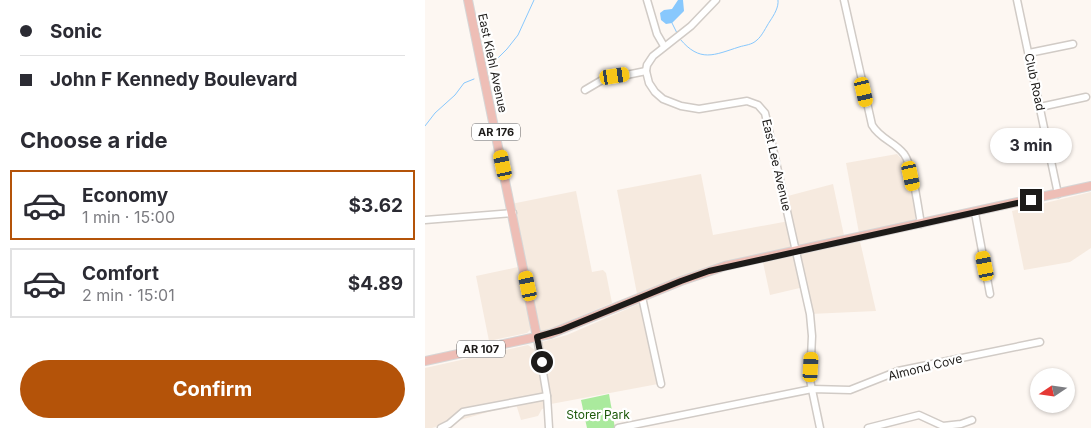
<!DOCTYPE html>
<html lang="en">
<head>
<meta charset="utf-8">
<style>
  :root { --surface:#fff; --page:#f2f2f3; --text:#2b2b33; --muted:#7c7c81; --line:#e1e1e2; --accent:#b45309 }
  body { margin:0; font-family:Inter,sans-serif; background:var(--page); color:var(--text); height:100vh; display:flex; flex-direction:column; font-size:19px; white-space:nowrap }
  * { box-sizing:border-box; margin:0 }
  p { font-size:16px; color:var(--muted) }
  .icon { flex:none; width:28px; height:28px; fill:none; stroke:currentColor; stroke-width:2; stroke-linecap:round; stroke-linejoin:round }
  .map { position:relative; flex:1; overflow:hidden }
  .details { display:flex; flex-direction:column; background:var(--surface); width:425px }
  .details>* { flex:none }
  .guide { display:grid; align-content:center; height:110px; padding:0 20px; background:var(--surface) }
  .needle { width:32px; rotate:257deg }
  .tools { position:absolute; left:605px; top:368px; display:grid; gap:10px }
  .tools a { display:grid; place-items:center; width:45px; height:45px; border-radius:50%; background:var(--surface); box-shadow:0 1px 4px #0004; font-size:25px }
  .end { position:absolute; width:22px; height:22px; margin:-11px; border:6px solid #1d1b19; background:#fff; box-shadow:0 0 0 2px #fff }
  .from { border-radius:50% }
  .bubble { position:absolute; height:35px; border-radius:18px; background:var(--surface); box-shadow:0 1px 4px #0004; font-size:16px; font-weight:700; line-height:35px; text-align:center }
  .car { position:absolute; width:15px; height:30px; margin:-15px -8px; border-radius:6px; box-shadow:0 0 4px 1px #0007; background:linear-gradient(#f5c518 24%,#345 0 40%,#f5c518 0 76%,#345 0 86%,#f5c518 0) }
  .guide b { display:flex; align-items:center; gap:18px; height:48px; font-size:19px }
  .guide b+b { border-top:1px solid var(--line) }
  .guide i { width:12px; height:12px; background:var(--text) }
  ul { padding:0; list-style:none }
  li { display:flex; align-items:center; gap:15px; height:70px; margin:0 10px 8px; padding:0 10px; border:2px solid var(--line); border-radius:0px }
  li div { flex:1 }
  li b { display:block; font-size:19px }
  li em { font-style:normal; font-weight:700 }
  li.selected { border-color:var(--accent) }
  li>.icon { width:45px; height:45px; stroke-width:1.5 }
  h2 { padding:0 20px; font-size:22px; line-height:60px }
  .action { display:flex; gap:10px; margin-top:auto; padding:10px 20px }
  .action a { flex:1; height:58px; border-radius:30px; background:var(--accent); color:#fff; font-size:20px; font-weight:700; line-height:58px; text-align:center }
  main { display:flex; flex:1; min-height:0 }
  .map>svg:first-child { display:block }
</style>
</head>
<body>
<main>
<section class="details">
<div class="guide">
<b><i class="from"></i>Sonic</b>
<b><i></i>John F Kennedy Boulevard</b>
</div>
<h2>Choose a ride</h2>
<ul>
<li class="selected"><svg class="icon" aria-label="car" viewBox="0 0 24 24"><path d="M5 17H2v-5l4-1 3-4h7l3 4 3 1v5h-3M9 17h6M6 11h13"/><circle cx="7" cy="17" r="2"/><circle cx="17" cy="17" r="2"/></svg><div><b>Economy</b><p>1 min · 15:00</p></div><em>$3.62</em></li>
<li><svg class="icon" aria-label="car" viewBox="0 0 24 24"><path d="M5 17H2v-5l4-1 3-4h7l3 4 3 1v5h-3M9 17h6M6 11h13"/><circle cx="7" cy="17" r="2"/><circle cx="17" cy="17" r="2"/></svg><div><b>Comfort</b><p>2 min · 15:01</p></div><em>$4.89</em></li>
</ul>
<div class="action"><a>Confirm</a></div>
</section>
<div class="map">
<svg width="666" height="428" viewBox="0 0 666 428">
  <rect width="100%" height="100%" fill="#fdf7f2"/>
  <g fill="#f6eadf">
    <polygon points="472,154 480,163 491,215 490,219 485,222 434,233 421,163"/>
    <polygon points="276,174 288,235 364,221 359,197 408,184 420,240 434,237 451,311 385,314 379,287 345,295 337,258 300,266 213,299 192,190"/>
    <polygon points="151,191 167,272 178,270 181,273 187,303 115,333 86,204"/>
    <polygon points="666,192 666,248 645,262 599,270 587,211"/>
    <polygon points="93,267 106,324 105,330 102,333 64,341 51,276"/>
    <polygon points="216,303 233,384 126,404 117,342 142,335"/>
    <polygon points="103,345 111,351 120,408 117,409 113,416 96,420 91,404 7,428 0,428 0,368"/>
  </g>
  <polygon fill="#aaea9d" points="184,394 190,428 162,428 156,400"/>
  <polygon fill="#88c8fd" points="253,0 258,0 259,11 247,23 241,24 236,20 235,13 239,10 247,9"/>
  <g fill="none" stroke-linecap="round" stroke-linejoin="round">
    <g stroke="#88c8fd" stroke-width="1">
      <polyline points="247,23 252,33"/>
      <path d="M255,39C275,63 289,55 314,47C320,45 327,45 332,40C337,36 341,27 345,21C349,15 354,7 353,0"/>
      <polyline points="61,70 82,49 93,35 109,0"/>
      <polyline points="0,126 10,113 30,95 39,83 49,79"/>
    </g>
    <defs>
      <g id="minor">
        <polyline points="222,0 232,34 239,46"/>
        <polyline points="291,0 266,26 228,56 222,65 221,71 224,83 230,92 238,99 256,106 274,109 322,101 333,105 340,113 385,314 387,336 385,380 395,428"/>
        <path d="M419,0L447,125C455,139 470,142 479,154C488,166 493,208 496,224"/>
        <polyline points="592,0 633,194"/>
        <polyline points="604,53 648,44"/>
        <polyline points="160,90 177,80 221,71"/>
        <polyline points="615,107 661,97"/>
        <polyline points="550,213 565,294"/>
        <polyline points="0,220 88,213"/>
        <polyline points="217,297 236,384"/>
        <polyline points="112,337 122,396 124,428"/>
        <polyline points="16,428 24,424 38,412 122,396"/>
        <polyline points="193,428 387,389 425,390 473,371 615,342"/>
        <polyline points="443,428 494,415 518,426 536,424 547,420"/>
      </g>
      <g id="major">
        <polyline points="43,0 112,337"/>
        <polyline points="0,361 125,334 256,281 300,266 666,186"/>
      </g>
    </defs>
    <use href="#minor" stroke="#d1cbc6" stroke-width="9"/>
    <use href="#major" stroke="#d6d6d6" stroke-width="10"/>
    <use href="#minor" stroke="#fff" stroke-width="6"/>
    <use href="#major" stroke="#eebeb6" stroke-width="8"/>
  </g>
  <g fill="none" stroke-linecap="round" stroke-linejoin="round">
    <polyline stroke="#1d1b19" stroke-width="6" points="117,362 112,337 136,330 256,281 284,271 606,200"/>
  </g>
  <g text-anchor="middle" dominant-baseline="central" stroke-width="4.5" stroke-linejoin="round" paint-order="stroke">
    <g fill="#fff" stroke="#615f5e" stroke-width="1">
      <rect x="47" y="123.5" width="48" height="17" rx="4"/>
      <rect x="32" y="340.5" width="48" height="17" rx="4"/>
    </g>
    <g font-size="11" font-weight="bold" fill="#1d1b19">
      <text x="71" y="132">AR 176</text>
      <text x="56" y="349">AR 107</text>
    </g>
    <g font-size="12" fill="#1d1b19" stroke="#fff">
      <text transform="translate(68 63) rotate(78)">East Kiehl Avenue</text>
      <text transform="translate(610 82) rotate(78)">Club Road</text>
      <text transform="translate(352 165) rotate(77)">East Lee Avenue</text>
      <text transform="translate(500 367) rotate(-14)">Almond Cove</text>
    </g>
    <g font-size="12" fill="#1b5809" stroke="#fff">
      <text x="173" y="414">Storer Park</text>
    </g>
  </g>
</svg>
<div class="tools">
<a><svg class="needle" viewBox="-14 -14 28 28"><path d="M0-13l5 13h-10z" fill="#e53935"/><path d="M0 13l5-13h-10z" fill="#7c7c81"/></svg></a>
</div>
<i class="end from" style="left:117px;top:362px"></i>
<i class="end" style="left:606px;top:200px"></i>
<div class="bubble" style="left:565px;top:128px;width:82px">3 min</div>
<i class="car" style="left:190px;top:76px;rotate:81deg"></i>
<i class="car" style="left:439px;top:92px;rotate:167deg"></i>
<i class="car" style="left:78px;top:165px;rotate:348deg"></i>
<i class="car" style="left:486px;top:176px;rotate:168deg"></i>
<i class="car" style="left:560px;top:266px;rotate:349deg"></i>
<i class="car" style="left:103px;top:286px;rotate:348deg"></i>
<i class="car" style="left:386px;top:367px;rotate:3deg"></i>
</div>
</main>
</body>
</html>
